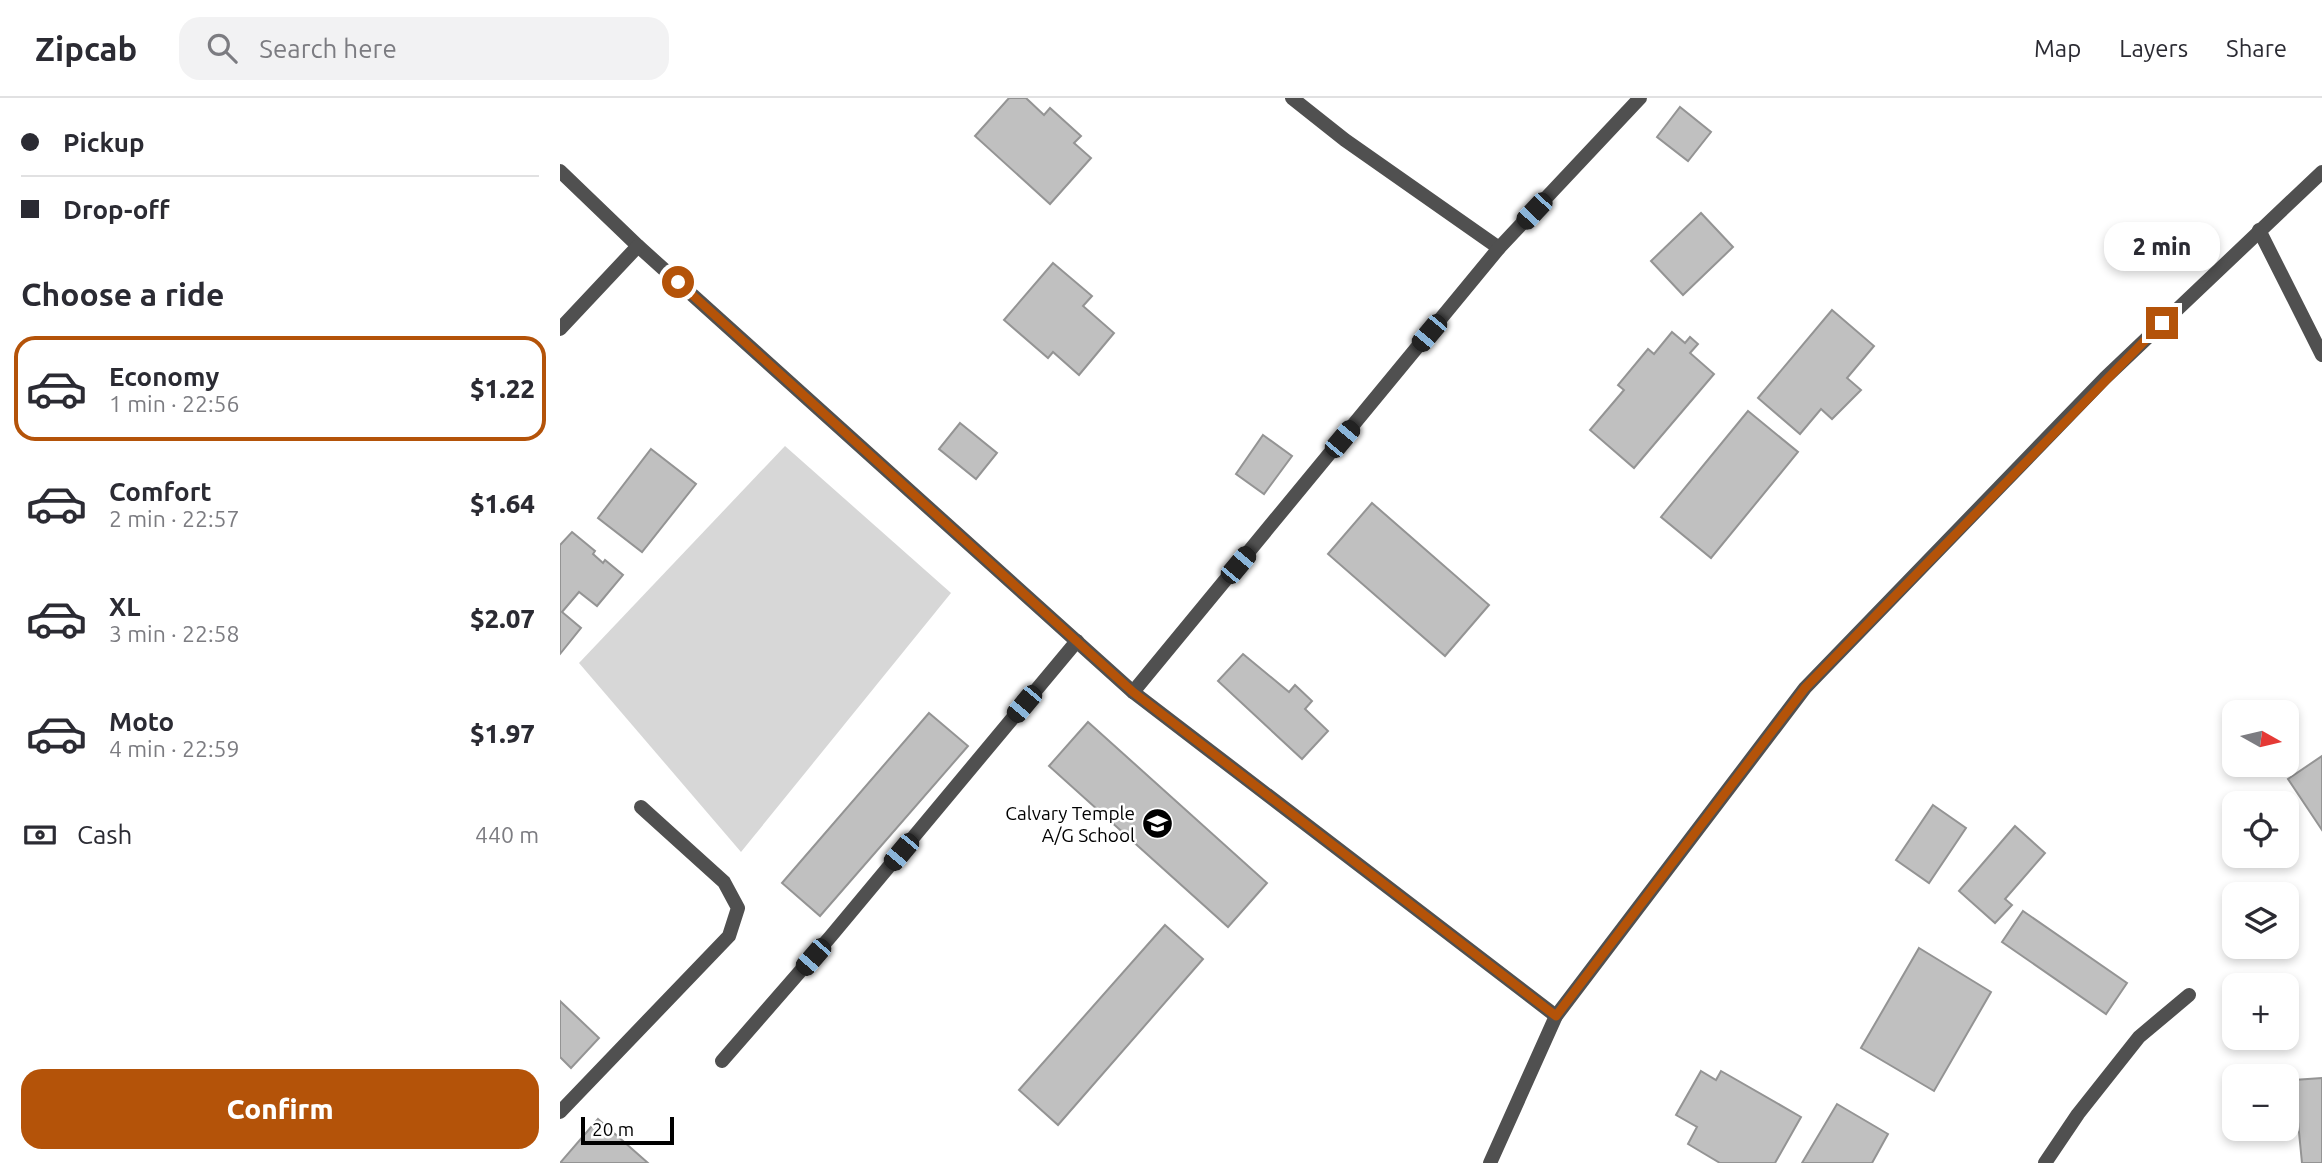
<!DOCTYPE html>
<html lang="en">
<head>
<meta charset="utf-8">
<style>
  :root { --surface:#fff; --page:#f2f2f3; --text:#2b2b33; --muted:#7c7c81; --line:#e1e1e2; --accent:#b45309 }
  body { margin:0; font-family:Ubuntu,sans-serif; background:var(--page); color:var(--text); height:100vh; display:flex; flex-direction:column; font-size:26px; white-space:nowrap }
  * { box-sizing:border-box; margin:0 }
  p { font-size:23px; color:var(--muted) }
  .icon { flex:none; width:38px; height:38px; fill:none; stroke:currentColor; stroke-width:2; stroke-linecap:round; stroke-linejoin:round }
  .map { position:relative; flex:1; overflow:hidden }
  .side { display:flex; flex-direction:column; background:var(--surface); width:560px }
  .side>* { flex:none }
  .guide { display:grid; align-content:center; height:154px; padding:0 21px; background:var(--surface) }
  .needle { width:46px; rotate:98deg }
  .tools { position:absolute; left:1662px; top:602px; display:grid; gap:14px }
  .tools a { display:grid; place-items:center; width:77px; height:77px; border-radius:14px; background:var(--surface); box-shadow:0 4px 10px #0003; font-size:35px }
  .scale { position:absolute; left:21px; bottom:18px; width:93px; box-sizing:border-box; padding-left:7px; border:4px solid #000; border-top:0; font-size:19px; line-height:24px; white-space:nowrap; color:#000; -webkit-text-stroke:5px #fff; paint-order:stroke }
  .end { position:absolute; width:32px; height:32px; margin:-16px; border:9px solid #b45309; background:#fff; box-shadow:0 0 0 4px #fff }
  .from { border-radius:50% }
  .bubble { position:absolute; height:49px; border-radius:21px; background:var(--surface); box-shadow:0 4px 10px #0003; font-size:23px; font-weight:800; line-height:49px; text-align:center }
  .car { position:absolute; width:21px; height:42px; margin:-21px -10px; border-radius:9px; box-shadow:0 0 5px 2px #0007; background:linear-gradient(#222 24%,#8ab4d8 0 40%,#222 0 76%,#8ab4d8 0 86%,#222 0) }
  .guide b { display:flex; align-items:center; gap:24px; height:66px; font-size:26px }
  .guide b+b { border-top:2px solid var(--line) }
  .guide i { width:18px; height:18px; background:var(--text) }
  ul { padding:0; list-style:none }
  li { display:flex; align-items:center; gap:21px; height:105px; margin:0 14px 10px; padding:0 7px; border:4px solid transparent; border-radius:21px }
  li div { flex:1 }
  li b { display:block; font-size:26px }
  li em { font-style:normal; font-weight:800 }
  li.active { border-color:var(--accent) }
  li>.icon { width:63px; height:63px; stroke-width:1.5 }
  h2 { padding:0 21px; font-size:32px; line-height:84px }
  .pay { display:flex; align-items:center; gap:18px; height:77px; padding:0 21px; font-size:26px }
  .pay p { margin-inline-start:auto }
  .primary-button { display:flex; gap:14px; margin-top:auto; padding:14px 21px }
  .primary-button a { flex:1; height:80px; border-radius:21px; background:var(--accent); color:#fff; font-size:28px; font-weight:800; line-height:80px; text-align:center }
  header { display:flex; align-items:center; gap:42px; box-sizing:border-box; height:98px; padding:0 35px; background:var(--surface); border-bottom:2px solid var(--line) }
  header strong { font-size:33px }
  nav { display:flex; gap:38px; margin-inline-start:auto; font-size:24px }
  .search { width:490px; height:63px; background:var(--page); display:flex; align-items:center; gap:18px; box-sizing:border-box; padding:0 24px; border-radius:21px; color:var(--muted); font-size:26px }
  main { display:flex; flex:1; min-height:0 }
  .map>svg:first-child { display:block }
</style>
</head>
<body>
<header>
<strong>Zipcab</strong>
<div class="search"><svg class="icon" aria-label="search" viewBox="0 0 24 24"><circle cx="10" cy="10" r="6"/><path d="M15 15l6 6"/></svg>Search here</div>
<nav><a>Map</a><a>Layers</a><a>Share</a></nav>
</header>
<main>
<section class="side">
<div class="guide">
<b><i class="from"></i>Pickup</b>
<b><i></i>Drop-off</b>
</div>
<h2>Choose a ride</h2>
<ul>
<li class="active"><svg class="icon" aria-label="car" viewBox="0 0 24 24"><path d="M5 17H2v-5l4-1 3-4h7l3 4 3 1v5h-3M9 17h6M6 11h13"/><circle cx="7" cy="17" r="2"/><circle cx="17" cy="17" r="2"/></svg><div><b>Economy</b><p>1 min · 22:56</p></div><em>$1.22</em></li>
<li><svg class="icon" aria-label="car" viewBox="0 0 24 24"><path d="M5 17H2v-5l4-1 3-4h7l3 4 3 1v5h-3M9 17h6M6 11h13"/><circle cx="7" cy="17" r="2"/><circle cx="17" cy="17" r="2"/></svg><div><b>Comfort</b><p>2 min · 22:57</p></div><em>$1.64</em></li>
<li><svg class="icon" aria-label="car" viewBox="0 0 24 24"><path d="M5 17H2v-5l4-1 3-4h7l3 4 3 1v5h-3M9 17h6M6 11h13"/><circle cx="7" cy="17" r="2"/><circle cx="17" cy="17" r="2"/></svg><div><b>XL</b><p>3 min · 22:58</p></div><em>$2.07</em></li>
<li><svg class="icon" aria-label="car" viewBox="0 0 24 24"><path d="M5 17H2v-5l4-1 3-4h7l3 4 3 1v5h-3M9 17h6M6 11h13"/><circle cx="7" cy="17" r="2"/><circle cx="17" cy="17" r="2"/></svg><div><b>Moto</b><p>4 min · 22:59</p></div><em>$1.97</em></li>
</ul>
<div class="pay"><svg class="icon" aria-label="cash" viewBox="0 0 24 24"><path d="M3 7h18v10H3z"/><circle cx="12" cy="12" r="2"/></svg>Cash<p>440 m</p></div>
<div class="primary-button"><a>Confirm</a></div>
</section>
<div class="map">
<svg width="1762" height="1065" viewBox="0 0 1762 1065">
  <rect width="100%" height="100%" fill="#fff"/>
  <polygon fill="#d7d7d7" points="225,348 391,495 181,754 19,565"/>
  <g fill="#c0c0c0" stroke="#949494" stroke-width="2">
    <polygon points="449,0 466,0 484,17 490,10 521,38 514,45 531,60 490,106 415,38"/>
    <polygon points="1120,9 1151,34 1128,63 1097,39"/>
    <polygon points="1141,115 1173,149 1123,197 1091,163"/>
    <polygon points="493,165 532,198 523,208 554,235 519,277 493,254 488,260 444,222"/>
    <polygon points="1272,212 1314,248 1287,280 1301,292 1272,321 1261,311 1240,336 1198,300"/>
    <polygon points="1112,234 1125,245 1130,239 1138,246 1130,255 1154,276 1074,370 1030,332 1064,292 1058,287 1088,251 1094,256"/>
    <polygon points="1188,313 1238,354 1151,460 1101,419"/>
    <polygon points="400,325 437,355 416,381 379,351"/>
    <polygon points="703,337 732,358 704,396 676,376"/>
    <polygon points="91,351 136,386 82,454 38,420"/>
    <polygon points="812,405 929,507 885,558 768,456"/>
    <polygon points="12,434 35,453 33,456 43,465 45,462 63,477 37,508 19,494 2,514 21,530 0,556 0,447"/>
    <polygon points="683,556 729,594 735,587 752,603 745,611 768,633 742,661 658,583"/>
    <polygon points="369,615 408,648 260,818 222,785"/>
    <polygon points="528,624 707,785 668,829 489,668"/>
    <polygon points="1762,658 1762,732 1728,681"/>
    <polygon points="1373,707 1406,730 1369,785 1336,762"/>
    <polygon points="1455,728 1485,755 1445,801 1452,807 1435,825 1399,793"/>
    <polygon points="1463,813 1567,885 1546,916 1442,844"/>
    <polygon points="605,827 643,861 498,1027 459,992"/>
    <polygon points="1359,850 1431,894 1374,993 1301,950"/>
    <polygon points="0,903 39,940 11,970 0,959"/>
    <polygon points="1141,973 1156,982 1161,973 1241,1019 1215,1065 1160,1065 1128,1046 1137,1029 1116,1017"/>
    <polygon points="1762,980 1762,1065 1742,1065 1734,982"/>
    <polygon points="1277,1006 1328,1036 1312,1065 1242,1065"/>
    <polygon points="38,1021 88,1065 0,1065"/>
  </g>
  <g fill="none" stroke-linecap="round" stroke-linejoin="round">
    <polyline stroke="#505050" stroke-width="14" points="162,963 271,838 517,543"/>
    <g stroke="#505050" stroke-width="14">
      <polyline points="732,0 785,42 939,150"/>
      <polyline points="0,73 78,148 573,594 996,918"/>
      <polyline points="1699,132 1762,257"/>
      <polyline points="0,231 78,148"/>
      <polyline points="573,594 939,150 1080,0"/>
      <polyline points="0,1014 169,838 178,810 164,784 81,709"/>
      <polyline points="930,1065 996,918 1245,590 1545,280 1762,74"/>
      <polyline points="1485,1065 1518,1016 1579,939 1629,897"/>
    </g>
  </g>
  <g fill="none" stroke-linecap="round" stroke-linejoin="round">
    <polyline stroke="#b45309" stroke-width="9" points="118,184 573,594 996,918 1245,590 1602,225"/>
  </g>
  <defs>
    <symbol id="school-disc" viewBox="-11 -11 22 22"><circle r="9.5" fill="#000" stroke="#fff"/><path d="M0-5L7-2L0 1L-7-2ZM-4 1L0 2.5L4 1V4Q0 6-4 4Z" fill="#fff"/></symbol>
  </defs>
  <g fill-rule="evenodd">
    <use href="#school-disc" x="580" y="708" width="35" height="35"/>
  </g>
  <g text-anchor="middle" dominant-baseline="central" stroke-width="5" stroke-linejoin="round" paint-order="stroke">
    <g font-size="19" fill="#000" stroke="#fff" text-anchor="end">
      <text x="575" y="715">Calvary Temple<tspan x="575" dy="22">A/G School</tspan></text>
    </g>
  </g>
</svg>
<div class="tools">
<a><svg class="needle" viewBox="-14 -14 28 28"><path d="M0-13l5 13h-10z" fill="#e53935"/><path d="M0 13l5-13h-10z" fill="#7c7c81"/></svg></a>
<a><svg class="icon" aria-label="locate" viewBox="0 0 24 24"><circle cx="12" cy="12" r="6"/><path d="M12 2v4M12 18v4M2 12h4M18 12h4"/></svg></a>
<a><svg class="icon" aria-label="layers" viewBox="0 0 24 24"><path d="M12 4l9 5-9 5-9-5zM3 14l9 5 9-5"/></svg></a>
<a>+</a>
<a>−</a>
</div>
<div class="scale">20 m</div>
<i class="end from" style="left:118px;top:184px"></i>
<i class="end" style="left:1602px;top:225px"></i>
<div class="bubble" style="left:1544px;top:124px;width:116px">2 min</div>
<i class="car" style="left:974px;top:113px;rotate:223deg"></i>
<i class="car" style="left:869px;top:235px;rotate:220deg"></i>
<i class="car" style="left:782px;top:341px;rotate:40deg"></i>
<i class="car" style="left:678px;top:467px;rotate:40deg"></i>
<i class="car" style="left:464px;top:606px;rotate:220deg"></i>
<i class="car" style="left:341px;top:754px;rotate:220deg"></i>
<i class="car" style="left:253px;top:859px;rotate:221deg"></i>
</div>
</main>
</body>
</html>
